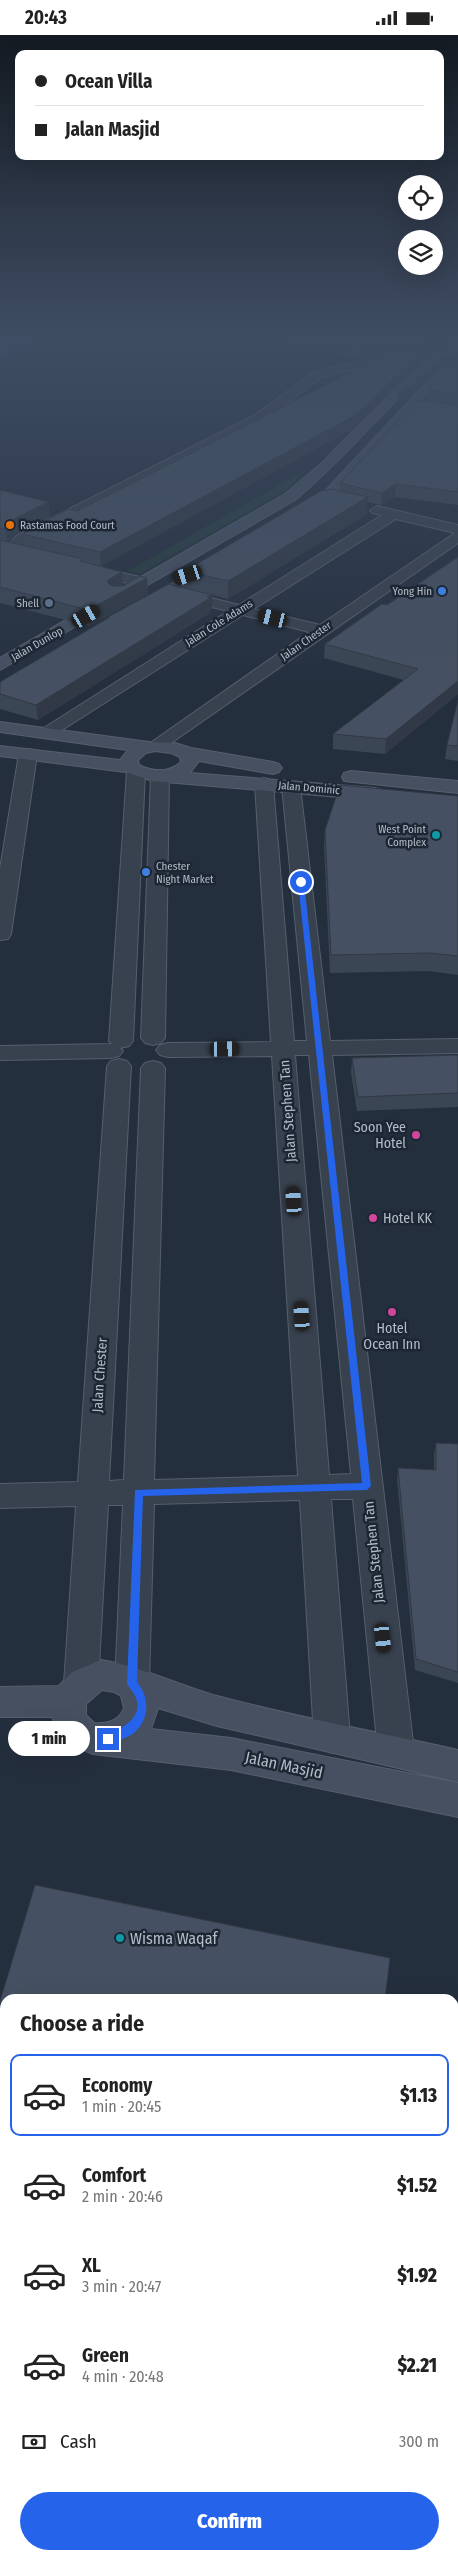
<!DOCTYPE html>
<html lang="en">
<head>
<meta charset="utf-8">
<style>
  :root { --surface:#fff; --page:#f6f6f6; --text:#222; --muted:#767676; --line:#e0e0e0; --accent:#2563eb }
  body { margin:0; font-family:"Fira Sans Condensed",sans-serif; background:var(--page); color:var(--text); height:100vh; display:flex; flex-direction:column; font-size:19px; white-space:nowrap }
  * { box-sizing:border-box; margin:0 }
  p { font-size:16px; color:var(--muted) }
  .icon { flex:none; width:28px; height:28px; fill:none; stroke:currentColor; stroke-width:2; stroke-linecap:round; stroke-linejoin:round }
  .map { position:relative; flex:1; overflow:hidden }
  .sheet { position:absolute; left:0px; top:1959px; width:459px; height:566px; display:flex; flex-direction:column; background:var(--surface); border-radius:15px 15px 0 0; box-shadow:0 5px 20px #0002 }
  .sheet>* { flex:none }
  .hud { position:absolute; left:15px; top:15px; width:429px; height:110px; border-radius:10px; box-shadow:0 5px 20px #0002; display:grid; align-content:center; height:110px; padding:0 20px; background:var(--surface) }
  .tools { position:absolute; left:398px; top:140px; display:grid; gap:10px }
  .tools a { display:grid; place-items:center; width:45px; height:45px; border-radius:50%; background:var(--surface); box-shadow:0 5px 20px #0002; font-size:25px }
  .end { position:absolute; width:22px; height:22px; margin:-11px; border:6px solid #2563eb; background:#fff; box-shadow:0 0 0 2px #fff }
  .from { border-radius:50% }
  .bubble { position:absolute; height:35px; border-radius:18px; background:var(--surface); box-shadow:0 5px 20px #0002; font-size:16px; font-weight:800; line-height:35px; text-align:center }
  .car { position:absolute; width:15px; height:30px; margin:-15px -8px; border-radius:6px; box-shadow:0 0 4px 1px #0007; background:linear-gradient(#222 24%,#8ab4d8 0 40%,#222 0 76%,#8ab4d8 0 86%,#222 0) }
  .hud b { display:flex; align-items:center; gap:18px; height:48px; font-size:19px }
  .hud b+b { border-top:1px solid var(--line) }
  .hud i { width:12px; height:12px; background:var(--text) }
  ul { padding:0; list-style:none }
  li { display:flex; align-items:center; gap:15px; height:82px; margin:0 10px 8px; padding:0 10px; border:2px solid transparent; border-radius:10px }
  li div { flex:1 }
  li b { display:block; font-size:19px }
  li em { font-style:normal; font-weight:800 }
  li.selected { border-color:var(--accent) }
  li>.icon { width:45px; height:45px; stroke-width:1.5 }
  h2 { padding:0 20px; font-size:22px; line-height:60px }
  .pay { display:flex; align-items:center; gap:12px; height:55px; padding:0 20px; font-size:19px }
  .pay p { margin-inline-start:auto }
  .primary-button { display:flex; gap:10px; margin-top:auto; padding:10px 20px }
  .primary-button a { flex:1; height:58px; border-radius:30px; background:var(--accent); color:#fff; font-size:20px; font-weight:800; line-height:58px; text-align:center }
  .status { display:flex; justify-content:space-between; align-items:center; height:35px; padding:0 25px; background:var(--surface); direction:ltr }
  .status svg { height:14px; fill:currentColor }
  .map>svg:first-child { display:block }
</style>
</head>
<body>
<div class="status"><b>20:43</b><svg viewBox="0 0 49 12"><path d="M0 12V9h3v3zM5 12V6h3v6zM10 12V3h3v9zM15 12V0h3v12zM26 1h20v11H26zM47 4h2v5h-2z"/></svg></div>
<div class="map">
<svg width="458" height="2524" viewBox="0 0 458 2524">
  <rect width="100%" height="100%" fill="#242f3e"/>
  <polygon fill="#263c3f" points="306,435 285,456 140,539 128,536"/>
  <polygon fill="#394c67" points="0,300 54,300 0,322"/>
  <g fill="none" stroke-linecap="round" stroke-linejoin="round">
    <defs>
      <g id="street">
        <polygon points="447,317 453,320 451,322 365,331 322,342 263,386 26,507 23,511 27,517 25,520 15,520 8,511 16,501 255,380 314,337 365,325"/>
        <polygon points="418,361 458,365 458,373 414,368 414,362"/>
        <path d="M377,471L458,490V508L161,715H149L146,711L309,597L243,580L51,702H39L36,698L228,576L171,562L168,559L171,556L176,554L239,570L382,480L372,478L370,475ZM396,484L455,498L320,590L254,574Z"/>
        <polygon points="87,530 149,544 152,547 144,552 82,537 80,534 82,531"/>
        <polygon points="28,714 34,715 37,719 11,899 8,904 0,905 0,834 19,719 22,715"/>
        <polygon points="136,730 143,732 145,736 133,1006 129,1011 120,1013 123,1016 119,1021 111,1023 0,1025 0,1011 112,1009 109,1006 127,736 129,732"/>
        <polygon points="160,735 167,737 169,741 165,1003 161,1008 153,1010 145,1008 141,1003 151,741 153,737"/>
        <path d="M264,743L271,745L273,749L294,1006H307L282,751L284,747H298L300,751L330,1006L458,1004V1018L332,1020L414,1716L408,1727L396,1732L384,1727L378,1716L353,1464H331L350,1702L344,1713L332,1718L320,1713L314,1702L300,1465L154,1469L149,1649L144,1660L132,1664L120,1660L115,1649L123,1470H108L98,1649L93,1660L81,1664L69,1660L64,1649L76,1471L0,1473V1449L78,1447L107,1031L111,1026L119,1024L127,1026L131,1031L109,1446L124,1445L141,1033L145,1028L153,1026L161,1028L165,1033L154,1445L298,1441L272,1021L168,1022L160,1020L156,1015L160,1010L168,1008L271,1007L255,749L257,745ZM295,1020H309L351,1439L329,1440Z"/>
      </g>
      <g id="secondary">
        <path d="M429,325L433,326V330C385,373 344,424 295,465L0,635V623L285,459L322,428L407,341Z"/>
        <path d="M458,330V337L446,342L434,352C414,375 323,486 298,480L296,477L298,474L326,455L426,348L438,338Z"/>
        <polygon points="216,523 221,524 223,527 221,530 149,573 143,575 135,570"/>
        <path d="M0,687L149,707L175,708L191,713L273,727L279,729L282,733L279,737L273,739L199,726L190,738L375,753L382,755L384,759L382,763L375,765L153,746L125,737L0,721V711L120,725L128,715L0,697ZM155,716L171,718L180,722L181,727C169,738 152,737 139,730L138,725L146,718Z"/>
        <polygon points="351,736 458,746 458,758 344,746 342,742 344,738"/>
        <path d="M101,1625C140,1631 178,1650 217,1661C296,1682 378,1697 458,1715V1747L217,1691L158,1673L151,1694L231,1703L458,1748V1782L231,1735L93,1719L65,1707L52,1682H0V1652L59,1651L72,1637ZM102,1655L114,1657L121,1661L124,1673C119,1686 107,1689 94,1688L86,1680V1669Z"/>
      </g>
    </defs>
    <use href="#street" stroke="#565f6c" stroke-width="2"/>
    <use href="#secondary" stroke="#565f6c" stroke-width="2"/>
    <use href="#street" fill="#38414e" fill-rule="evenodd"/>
    <use href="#secondary" fill="#465061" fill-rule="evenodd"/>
  </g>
  <g fill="#3b4654">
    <polygon points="237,300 458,300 458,470 395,462 381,470 367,467 367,479 228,564 212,560 212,574 210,575 210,578 38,685 0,674 0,647 108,583 108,582 185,553 185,536 340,456 340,448 427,366 428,355 450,332 437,337 408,364 397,370 398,358 435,320 436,316 422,318 421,327 356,392 101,531 83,527 122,537 123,551 147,543 148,559 89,591 0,568 0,455 48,467 50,482 15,499 9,507 25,511 24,498 77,476 384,321 364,323"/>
    <polygon points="458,522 458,659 385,719 333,714 333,699 404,645 324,623 325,609 387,570"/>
    <polygon points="458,665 458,726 445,724 447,710"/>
    <polygon points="458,761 458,940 428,936 330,938 324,812 325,795"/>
    <polygon points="458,1020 458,1072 357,1076 351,1038 352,1023"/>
    <polygon points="436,1408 458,1409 458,1648 415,1635 397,1444 398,1433 434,1435 434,1419"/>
    <polygon points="5,1964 5,2008 0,2007 0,1966"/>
  </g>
  <g fill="#303945">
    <polygon points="448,304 447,315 422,318 421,327 356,392 101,531 100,517 420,318 364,323 364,312"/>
    <polygon points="458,318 458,329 437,337 408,364 397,370 398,358 438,325"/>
    <polygon points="396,449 395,462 381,470 382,458"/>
    <polygon points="368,462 367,479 228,564 228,546"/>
    <polygon points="48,467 50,482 15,499 7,509 6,494 14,484"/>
    <polygon points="122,537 123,552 109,560 108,545"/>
    <polygon points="147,543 148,559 89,591 88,575"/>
    <polygon points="212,560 212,574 210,575 210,578 38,685 36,670"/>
    <polygon points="458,646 458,659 385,719 386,704"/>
  </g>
  <g fill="#455162" stroke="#303945">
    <polygon points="296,300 458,300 458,318 438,325 409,352 398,358 435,320 436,315 452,313 455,307 448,304 364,312"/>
    <polygon points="422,316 356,380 100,517 26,500 24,498 68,474 77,476 387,319"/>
    <polygon points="458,328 458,359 428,355 450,332"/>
    <polygon points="418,365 458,370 458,457 396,449 382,458 340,448"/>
    <polygon points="331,454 368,462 228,546 185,536 321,456"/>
    <polygon points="0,455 48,467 14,484 6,494 0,494"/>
    <polygon points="0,505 83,524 80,526 122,537 108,545 108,548 112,551 123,551 140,541 147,543 88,575 0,552"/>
    <polygon points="458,522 458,646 386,704 333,699 418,634 325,609 382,569 387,570"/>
    <polygon points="169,549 212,560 207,562 210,563 36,670 0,659 0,647 110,582 108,582"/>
    <polygon points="458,665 458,711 447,710"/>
    <polygon points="340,750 458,761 458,921 430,918 331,920 325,795"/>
    <polygon points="458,1020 458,1058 358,1062 352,1023"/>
    <polygon points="436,1408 458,1409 458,1637 416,1624 398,1433 436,1435"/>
    <polygon points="35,1850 390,1923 385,1964 5,1964 5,1993 0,1992 0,1966"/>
  </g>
  <linearGradient id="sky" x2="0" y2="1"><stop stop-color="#141a22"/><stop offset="0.46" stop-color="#3f4d63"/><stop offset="1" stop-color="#3f4d63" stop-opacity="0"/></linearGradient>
  <rect width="458" height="654" fill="url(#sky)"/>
  <path fill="#2563eb" d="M301,845L304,847L371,1451L367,1455L143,1461L137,1647C150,1663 150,1684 134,1698C127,1703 116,1706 108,1709L102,1704L104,1701C121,1694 147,1682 134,1659C132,1655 129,1652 127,1649L135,1455L362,1448L298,847Z"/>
  <circle fill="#e8710a" stroke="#1d2633" stroke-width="2" cx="10" cy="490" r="5"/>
  <g fill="#3f7fe0" stroke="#1d2633" stroke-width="2">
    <circle cx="442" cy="556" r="5"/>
    <circle cx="146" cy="837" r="5"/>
  </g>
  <circle fill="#5c6f8a" stroke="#1d2633" stroke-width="2" cx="49" cy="568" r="5"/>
  <g fill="#0f9aa8" stroke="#1d2633" stroke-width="2">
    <circle cx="436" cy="800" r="5"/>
    <circle cx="120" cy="1903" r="5"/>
  </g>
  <g fill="#d1479c" stroke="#1d2633" stroke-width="2">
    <circle cx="416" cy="1100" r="5"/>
    <circle cx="373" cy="1183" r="5"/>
    <circle cx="392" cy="1277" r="5"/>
  </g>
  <g text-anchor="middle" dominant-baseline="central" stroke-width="5" stroke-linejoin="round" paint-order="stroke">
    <g font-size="11" fill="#b4bcc9" stroke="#1d2633" text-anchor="end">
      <text x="20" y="490" text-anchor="start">Rastamas Food Court</text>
      <text x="432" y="556">Yong Hin</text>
      <text x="39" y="568">Shell</text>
      <text x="426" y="794">West Point<tspan x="426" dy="13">Complex</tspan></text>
      <text x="156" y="831" text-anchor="start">Chester<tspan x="156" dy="13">Night Market</tspan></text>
    </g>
    <g font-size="11" fill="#b4bcc9" stroke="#1d2633">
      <text transform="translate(219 588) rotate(-32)">Jalan Cole Adams</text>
      <text transform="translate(306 606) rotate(-35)">Jalan Chester</text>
      <text transform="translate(37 609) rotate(-30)">Jalan Dunlop</text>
      <text transform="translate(309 753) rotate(5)">Jalan Dominic</text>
    </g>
    <g font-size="14" fill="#b4bcc9" stroke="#1d2633">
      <text transform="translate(288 1076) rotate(-94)">Jalan Stephen Tan</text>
      <text transform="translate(100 1340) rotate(-86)">Jalan Chester</text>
      <text transform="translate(374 1517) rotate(-96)">Jalan Stephen Tan</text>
    </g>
    <g font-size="14" fill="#b4bcc9" stroke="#1d2633" text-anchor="end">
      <text x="406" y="1092">Soon Yee<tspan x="406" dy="16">Hotel</tspan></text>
      <text x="383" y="1183" text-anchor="start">Hotel KK</text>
      <text x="392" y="1293" text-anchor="middle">Hotel<tspan x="392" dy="16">Ocean Inn</tspan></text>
    </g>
    <g font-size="16" fill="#b4bcc9" stroke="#1d2633">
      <text transform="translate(284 1730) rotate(12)">Jalan Masjid</text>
    </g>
    <g font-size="16" fill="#b4bcc9" stroke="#1d2633" text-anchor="start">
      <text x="130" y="1903">Wisma Waqaf</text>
    </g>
  </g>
</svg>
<div class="tools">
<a><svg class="icon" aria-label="locate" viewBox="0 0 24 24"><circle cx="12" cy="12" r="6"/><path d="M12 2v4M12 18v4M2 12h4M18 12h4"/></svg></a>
<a><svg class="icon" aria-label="layers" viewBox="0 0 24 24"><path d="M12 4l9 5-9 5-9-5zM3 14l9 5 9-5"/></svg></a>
</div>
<i class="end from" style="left:301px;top:847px"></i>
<i class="end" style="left:108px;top:1704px"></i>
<div class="bubble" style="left:8px;top:1686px;width:82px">1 min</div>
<i class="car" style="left:188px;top:540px;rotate:252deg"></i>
<i class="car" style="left:86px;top:581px;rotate:60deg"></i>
<i class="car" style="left:273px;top:583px;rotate:284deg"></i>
<i class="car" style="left:225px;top:1014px;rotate:89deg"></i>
<i class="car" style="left:294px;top:1166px;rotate:356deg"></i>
<i class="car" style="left:302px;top:1281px;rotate:356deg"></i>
<i class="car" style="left:383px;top:1603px;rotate:174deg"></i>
<div class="hud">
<b><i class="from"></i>Ocean Villa</b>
<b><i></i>Jalan Masjid</b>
</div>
<section class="sheet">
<h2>Choose a ride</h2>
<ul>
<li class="selected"><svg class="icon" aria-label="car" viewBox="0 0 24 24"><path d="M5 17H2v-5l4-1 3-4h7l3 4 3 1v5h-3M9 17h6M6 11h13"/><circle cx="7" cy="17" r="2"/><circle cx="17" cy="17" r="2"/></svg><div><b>Economy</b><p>1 min · 20:45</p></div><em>$1.13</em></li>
<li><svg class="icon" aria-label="car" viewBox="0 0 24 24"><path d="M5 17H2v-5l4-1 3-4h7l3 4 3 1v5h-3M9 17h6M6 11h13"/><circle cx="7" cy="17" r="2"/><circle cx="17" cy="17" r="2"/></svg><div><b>Comfort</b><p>2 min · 20:46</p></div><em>$1.52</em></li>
<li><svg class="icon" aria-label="car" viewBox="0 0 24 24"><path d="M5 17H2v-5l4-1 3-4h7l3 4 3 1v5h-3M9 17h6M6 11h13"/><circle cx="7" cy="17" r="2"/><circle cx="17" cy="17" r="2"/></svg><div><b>XL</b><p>3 min · 20:47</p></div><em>$1.92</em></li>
<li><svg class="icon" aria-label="car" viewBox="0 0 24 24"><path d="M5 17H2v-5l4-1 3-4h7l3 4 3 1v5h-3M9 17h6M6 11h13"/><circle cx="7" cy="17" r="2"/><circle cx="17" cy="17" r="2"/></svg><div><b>Green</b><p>4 min · 20:48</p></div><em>$2.21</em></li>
</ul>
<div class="pay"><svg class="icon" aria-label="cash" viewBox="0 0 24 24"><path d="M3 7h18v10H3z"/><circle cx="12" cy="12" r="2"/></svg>Cash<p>300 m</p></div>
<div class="primary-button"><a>Confirm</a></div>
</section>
</div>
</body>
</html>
